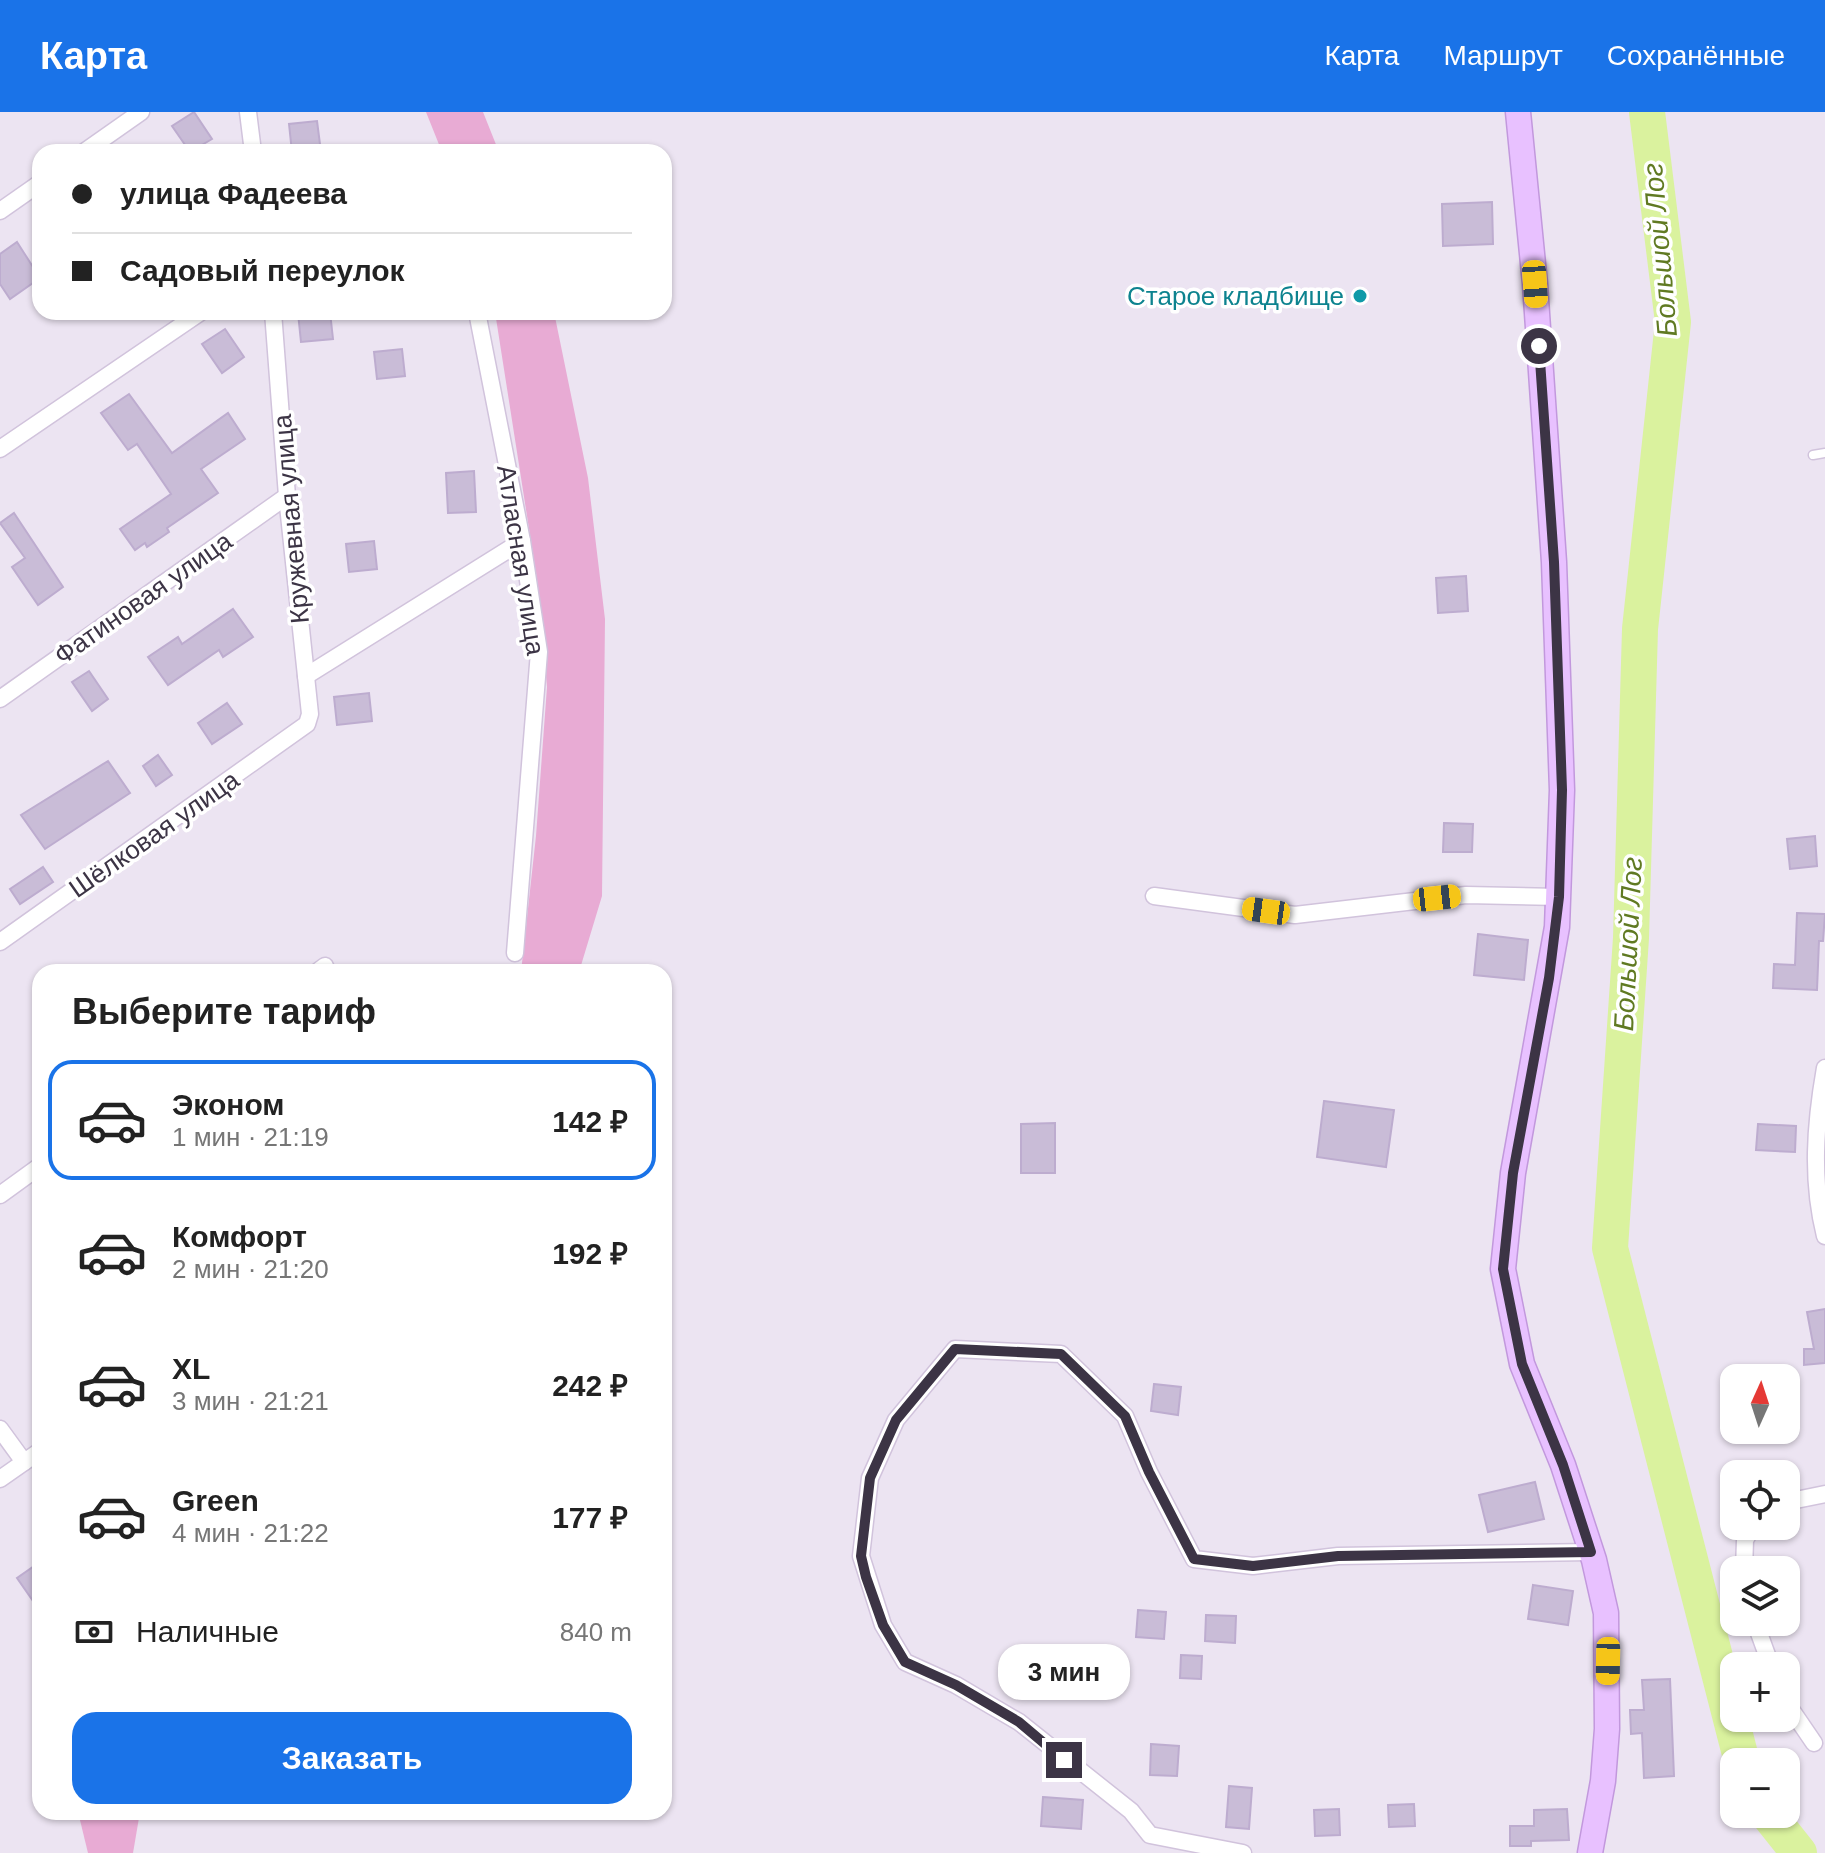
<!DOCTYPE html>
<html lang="ru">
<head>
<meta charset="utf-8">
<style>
  :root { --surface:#fff; --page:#f6f6f6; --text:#222; --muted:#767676; --line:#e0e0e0; --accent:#1a73e8 }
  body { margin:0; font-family:Arial,sans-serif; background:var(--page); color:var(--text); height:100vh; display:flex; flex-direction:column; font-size:30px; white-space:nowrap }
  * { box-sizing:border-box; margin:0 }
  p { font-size:26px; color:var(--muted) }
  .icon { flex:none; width:44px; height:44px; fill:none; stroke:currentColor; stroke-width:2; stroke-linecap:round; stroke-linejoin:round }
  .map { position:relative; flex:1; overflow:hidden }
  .sheet { position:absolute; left:32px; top:852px; width:640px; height:856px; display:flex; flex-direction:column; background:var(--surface); border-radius:24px; box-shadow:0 2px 6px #0004 }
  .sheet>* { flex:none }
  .banner { position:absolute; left:32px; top:32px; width:640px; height:176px; border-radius:24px; box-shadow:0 2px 6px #0004; display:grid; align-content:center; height:176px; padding:0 40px; background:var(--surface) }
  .needle { width:52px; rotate:3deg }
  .fabs { position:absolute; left:1720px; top:1252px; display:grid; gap:16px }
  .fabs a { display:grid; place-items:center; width:80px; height:80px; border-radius:16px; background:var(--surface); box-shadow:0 2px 6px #0004; font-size:40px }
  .end { position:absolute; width:36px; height:36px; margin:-18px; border:10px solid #3c3445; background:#fff; box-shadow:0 0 0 4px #fff }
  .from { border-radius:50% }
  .bubble { position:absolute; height:56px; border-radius:24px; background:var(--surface); box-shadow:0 2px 6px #0004; font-size:26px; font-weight:700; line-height:56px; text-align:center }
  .car { position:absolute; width:24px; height:48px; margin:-24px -12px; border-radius:10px; box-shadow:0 0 6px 2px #0007; background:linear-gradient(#f5c518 24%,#345 0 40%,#f5c518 0 76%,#345 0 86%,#f5c518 0) }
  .banner b { display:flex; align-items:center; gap:28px; height:76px; font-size:30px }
  .banner b+b { border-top:2px solid var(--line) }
  .banner i { width:20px; height:20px; background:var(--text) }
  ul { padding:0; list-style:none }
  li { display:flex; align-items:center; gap:24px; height:120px; margin:0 16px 12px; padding:0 24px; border:4px solid transparent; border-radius:24px }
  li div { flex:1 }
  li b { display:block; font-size:30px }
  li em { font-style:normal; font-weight:700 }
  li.current { border-color:var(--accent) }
  li>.icon { width:72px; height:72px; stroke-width:1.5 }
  h2 { padding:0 40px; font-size:36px; line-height:96px }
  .pay { display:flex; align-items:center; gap:20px; height:88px; padding:0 40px; font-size:30px }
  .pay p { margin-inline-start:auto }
  .primary-button { display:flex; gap:16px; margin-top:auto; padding:16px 40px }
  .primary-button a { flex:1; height:92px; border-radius:24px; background:var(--accent); color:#fff; font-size:32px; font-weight:700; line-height:92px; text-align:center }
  header { display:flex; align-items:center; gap:48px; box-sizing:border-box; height:112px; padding:0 40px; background:var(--accent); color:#fff }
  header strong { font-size:38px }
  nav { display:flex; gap:44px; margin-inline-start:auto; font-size:28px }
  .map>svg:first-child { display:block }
</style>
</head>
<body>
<header>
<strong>Карта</strong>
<nav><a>Карта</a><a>Маршрут</a><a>Сохранённые</a></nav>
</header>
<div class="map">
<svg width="1825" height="1741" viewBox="0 0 1825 1741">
  <rect width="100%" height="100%" fill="#ece4f2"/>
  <g fill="#e8abd4">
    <polygon points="426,0 483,0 499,40 442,40"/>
    <polygon points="495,200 554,200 588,366 605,507 602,784 579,860 521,860 536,724 547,575 538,474"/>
    <polygon points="78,1700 140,1700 133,1741 88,1741"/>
  </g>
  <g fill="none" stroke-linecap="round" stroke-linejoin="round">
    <g stroke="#daf29e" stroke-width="36">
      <polyline points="1647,0 1673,210 1640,517 1631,826 1610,1136 1742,1650"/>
      <polyline points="1768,1702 1799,1741"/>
    </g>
  </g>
  <g fill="#c9bcd7" stroke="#bdaccf" stroke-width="2">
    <polygon points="194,0 212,27 190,40 172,14"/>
    <polygon points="317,9 321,40 292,40 289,12"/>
    <polygon points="1492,90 1493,132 1443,134 1442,92"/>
    <polygon points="17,130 40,166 10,187 0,172 0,142"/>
    <polygon points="330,200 333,227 301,230 298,201"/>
    <polygon points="225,217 244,245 222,261 202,232"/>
    <polygon points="402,237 405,264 377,267 374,240"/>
    <polygon points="129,282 172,341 228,301 245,327 201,357 218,381 167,416 169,420 147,435 145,431 135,438 120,417 171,382 137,332 128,338 101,301"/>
    <polygon points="474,359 476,400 448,401 446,361"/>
    <polygon points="14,401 63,475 38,493 12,455 25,446 0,411"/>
    <polygon points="374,429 377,457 349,460 346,432"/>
    <polygon points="1466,464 1468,499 1438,501 1436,466"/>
    <polygon points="233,497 253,525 223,545 219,538 168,573 148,545 178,525 182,532"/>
    <polygon points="89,559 108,587 92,599 72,570"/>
    <polygon points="369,581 372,609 337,613 334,585"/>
    <polygon points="227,591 242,612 212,632 198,611"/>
    <polygon points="158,643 172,663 156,674 143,654"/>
    <polygon points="108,649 130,681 45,737 21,703"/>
    <polygon points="1444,711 1473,712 1472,740 1443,740"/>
    <polygon points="1815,724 1817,754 1790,757 1787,727"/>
    <polygon points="43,755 53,770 20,792 10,777"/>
    <polygon points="1797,801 1825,802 1823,829 1819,829 1817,878 1773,876 1774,852 1795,853"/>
    <polygon points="1478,822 1528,828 1524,868 1474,863"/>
    <polygon points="1324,989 1394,998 1386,1055 1317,1045"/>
    <polygon points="1055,1011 1055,1061 1021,1061 1021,1012"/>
    <polygon points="1758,1012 1796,1014 1795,1040 1756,1038"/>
    <polygon points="1825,1197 1825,1251 1804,1253 1804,1237 1814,1237 1807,1200"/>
    <polygon points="1154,1272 1181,1275 1178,1303 1151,1299"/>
    <polygon points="1535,1370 1544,1407 1488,1420 1479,1383"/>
    <polygon points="40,1450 40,1499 17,1466"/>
    <polygon points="1533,1473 1573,1479 1568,1513 1528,1507"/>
    <polygon points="1138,1498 1166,1500 1164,1527 1136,1525"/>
    <polygon points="1206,1503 1236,1504 1235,1531 1205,1529"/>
    <polygon points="1181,1543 1202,1544 1201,1567 1180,1566"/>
    <polygon points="1670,1567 1674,1664 1644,1666 1642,1621 1631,1622 1630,1598 1644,1598 1642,1568"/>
    <polygon points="1151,1632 1179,1634 1177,1664 1150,1663"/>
    <polygon points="1229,1674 1252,1676 1249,1717 1226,1715"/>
    <polygon points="1043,1685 1083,1688 1081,1717 1041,1714"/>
    <polygon points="1414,1692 1415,1714 1389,1715 1388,1693"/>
    <polygon points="1339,1697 1340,1723 1315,1724 1314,1698"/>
    <polygon points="1567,1697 1569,1728 1531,1729 1531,1734 1510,1734 1510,1714 1534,1714 1534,1698"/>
  </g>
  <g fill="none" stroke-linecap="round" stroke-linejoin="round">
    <defs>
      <polyline id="lane" points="1813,343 1825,341"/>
      <g id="street">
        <polyline points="248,0 253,40"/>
        <polyline points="84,40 141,0"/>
        <polyline points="0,99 40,71"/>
        <polyline points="477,200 522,429 539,540 515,841"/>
        <polyline points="0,337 201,200"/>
        <polyline points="306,564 522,429"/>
        <polyline points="0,587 287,384"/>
        <polyline points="1154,784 1295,803 1466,783 1559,785"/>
        <polyline points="0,830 307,612 310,602 287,384 273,200"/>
        <polyline points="317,860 325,854"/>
        <path d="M1825,956C1815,1013 1811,1068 1825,1124"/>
        <polyline points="0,1083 40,1054"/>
        <polyline points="0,1317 24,1350"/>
        <polyline points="0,1367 40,1339"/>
        <polyline points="1786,1390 1825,1382"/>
        <polyline points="1744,1458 1745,1428 1753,1414"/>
        <polyline points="1755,1510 1771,1554"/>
        <polyline points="1786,1590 1814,1631"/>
        <polyline points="1243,1741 1150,1723 1131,1699 1019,1610 956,1573 905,1550 883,1513 861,1444 870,1366 896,1308 955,1237 1061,1242 1125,1304 1149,1360 1194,1447 1253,1454 1338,1444 1591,1440"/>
      </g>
      <polyline id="secondary" points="1518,0 1535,172 1554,450 1562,678 1557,815 1513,1061 1503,1157 1522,1252 1563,1353 1594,1448 1606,1501 1607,1617 1603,1669 1590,1741"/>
    </defs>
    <use href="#lane" stroke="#d1c3dc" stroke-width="11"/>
    <use href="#street" stroke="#d1c3dc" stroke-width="19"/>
    <use href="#secondary" stroke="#c298dd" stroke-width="27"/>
    <use href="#lane" stroke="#fff" stroke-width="8"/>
    <use href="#street" stroke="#fff" stroke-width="16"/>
    <use href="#secondary" stroke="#e8c1ff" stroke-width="24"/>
  </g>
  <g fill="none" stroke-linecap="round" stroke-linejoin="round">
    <polyline stroke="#3c3445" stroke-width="10" points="1064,1648 1019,1610 956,1573 905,1550 883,1513 866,1465 861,1444 870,1366 896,1308 955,1237 1061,1242 1125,1304 1149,1360 1194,1447 1253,1454 1338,1444 1591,1440 1563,1353 1522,1252 1503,1157 1513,1061 1549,866 1559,785 1562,678 1554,450 1539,234"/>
  </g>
  <circle fill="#0f9aa8" stroke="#fff" stroke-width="3" cx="1360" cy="184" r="8"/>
  <g text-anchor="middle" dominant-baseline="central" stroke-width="7" stroke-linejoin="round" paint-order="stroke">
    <g font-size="26" fill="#0d838f" stroke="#fff" text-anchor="end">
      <text x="1344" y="184">Старое кладбище</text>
    </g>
    <g font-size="26" fill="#3c3445" stroke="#fff">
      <text transform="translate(291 407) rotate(-95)">Кружевная улица</text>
      <text transform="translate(521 448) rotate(81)">Атласная улица</text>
      <text transform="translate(143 486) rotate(-35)">Фатиновая улица</text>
      <text transform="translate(154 722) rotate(-35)">Шёлковая улица</text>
    </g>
    <g font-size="28" font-style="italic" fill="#607a22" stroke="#fff">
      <text transform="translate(1660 138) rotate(-95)">Большой Лог</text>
      <text transform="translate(1628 832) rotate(-87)">Большой Лог</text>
    </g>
  </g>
</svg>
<div class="fabs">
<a><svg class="needle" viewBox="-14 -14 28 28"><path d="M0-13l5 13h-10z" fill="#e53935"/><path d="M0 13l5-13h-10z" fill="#767676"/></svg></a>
<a><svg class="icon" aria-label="locate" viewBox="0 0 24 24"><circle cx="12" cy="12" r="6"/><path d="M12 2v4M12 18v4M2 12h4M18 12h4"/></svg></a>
<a><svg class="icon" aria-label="layers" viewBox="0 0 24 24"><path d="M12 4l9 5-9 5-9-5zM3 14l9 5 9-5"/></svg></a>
<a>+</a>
<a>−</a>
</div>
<i class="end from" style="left:1539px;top:234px"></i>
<i class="end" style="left:1064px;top:1648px"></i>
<div class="bubble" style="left:998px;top:1532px;width:132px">3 мин</div>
<i class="car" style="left:1535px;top:172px;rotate:176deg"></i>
<i class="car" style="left:1437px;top:786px;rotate:84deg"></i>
<i class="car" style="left:1266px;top:799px;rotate:278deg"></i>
<i class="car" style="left:1608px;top:1549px;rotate:181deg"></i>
<div class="banner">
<b><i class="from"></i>улица Фадеева</b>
<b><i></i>Садовый переулок</b>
</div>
<section class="sheet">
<h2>Выберите тариф</h2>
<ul>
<li class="current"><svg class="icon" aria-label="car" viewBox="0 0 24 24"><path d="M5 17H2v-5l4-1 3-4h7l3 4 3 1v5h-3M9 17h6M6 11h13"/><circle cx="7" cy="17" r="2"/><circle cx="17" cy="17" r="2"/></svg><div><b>Эконом</b><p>1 мин · 21:19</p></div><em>142 ₽</em></li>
<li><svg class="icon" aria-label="car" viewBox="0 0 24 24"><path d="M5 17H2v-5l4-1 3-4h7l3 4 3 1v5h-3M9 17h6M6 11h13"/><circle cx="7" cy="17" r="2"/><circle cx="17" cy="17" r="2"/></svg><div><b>Комфорт</b><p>2 мин · 21:20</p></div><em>192 ₽</em></li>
<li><svg class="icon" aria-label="car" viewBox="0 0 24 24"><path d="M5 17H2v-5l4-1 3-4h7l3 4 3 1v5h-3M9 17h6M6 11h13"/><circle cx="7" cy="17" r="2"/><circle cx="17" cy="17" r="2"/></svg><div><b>XL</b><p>3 мин · 21:21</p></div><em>242 ₽</em></li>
<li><svg class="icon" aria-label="car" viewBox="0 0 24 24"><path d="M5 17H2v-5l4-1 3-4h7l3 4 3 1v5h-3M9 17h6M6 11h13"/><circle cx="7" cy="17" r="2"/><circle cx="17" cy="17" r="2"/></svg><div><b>Green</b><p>4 мин · 21:22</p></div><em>177 ₽</em></li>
</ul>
<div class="pay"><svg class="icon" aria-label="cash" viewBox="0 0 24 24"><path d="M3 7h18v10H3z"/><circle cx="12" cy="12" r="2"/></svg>Наличные<p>840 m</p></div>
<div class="primary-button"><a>Заказать</a></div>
</section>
</div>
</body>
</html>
